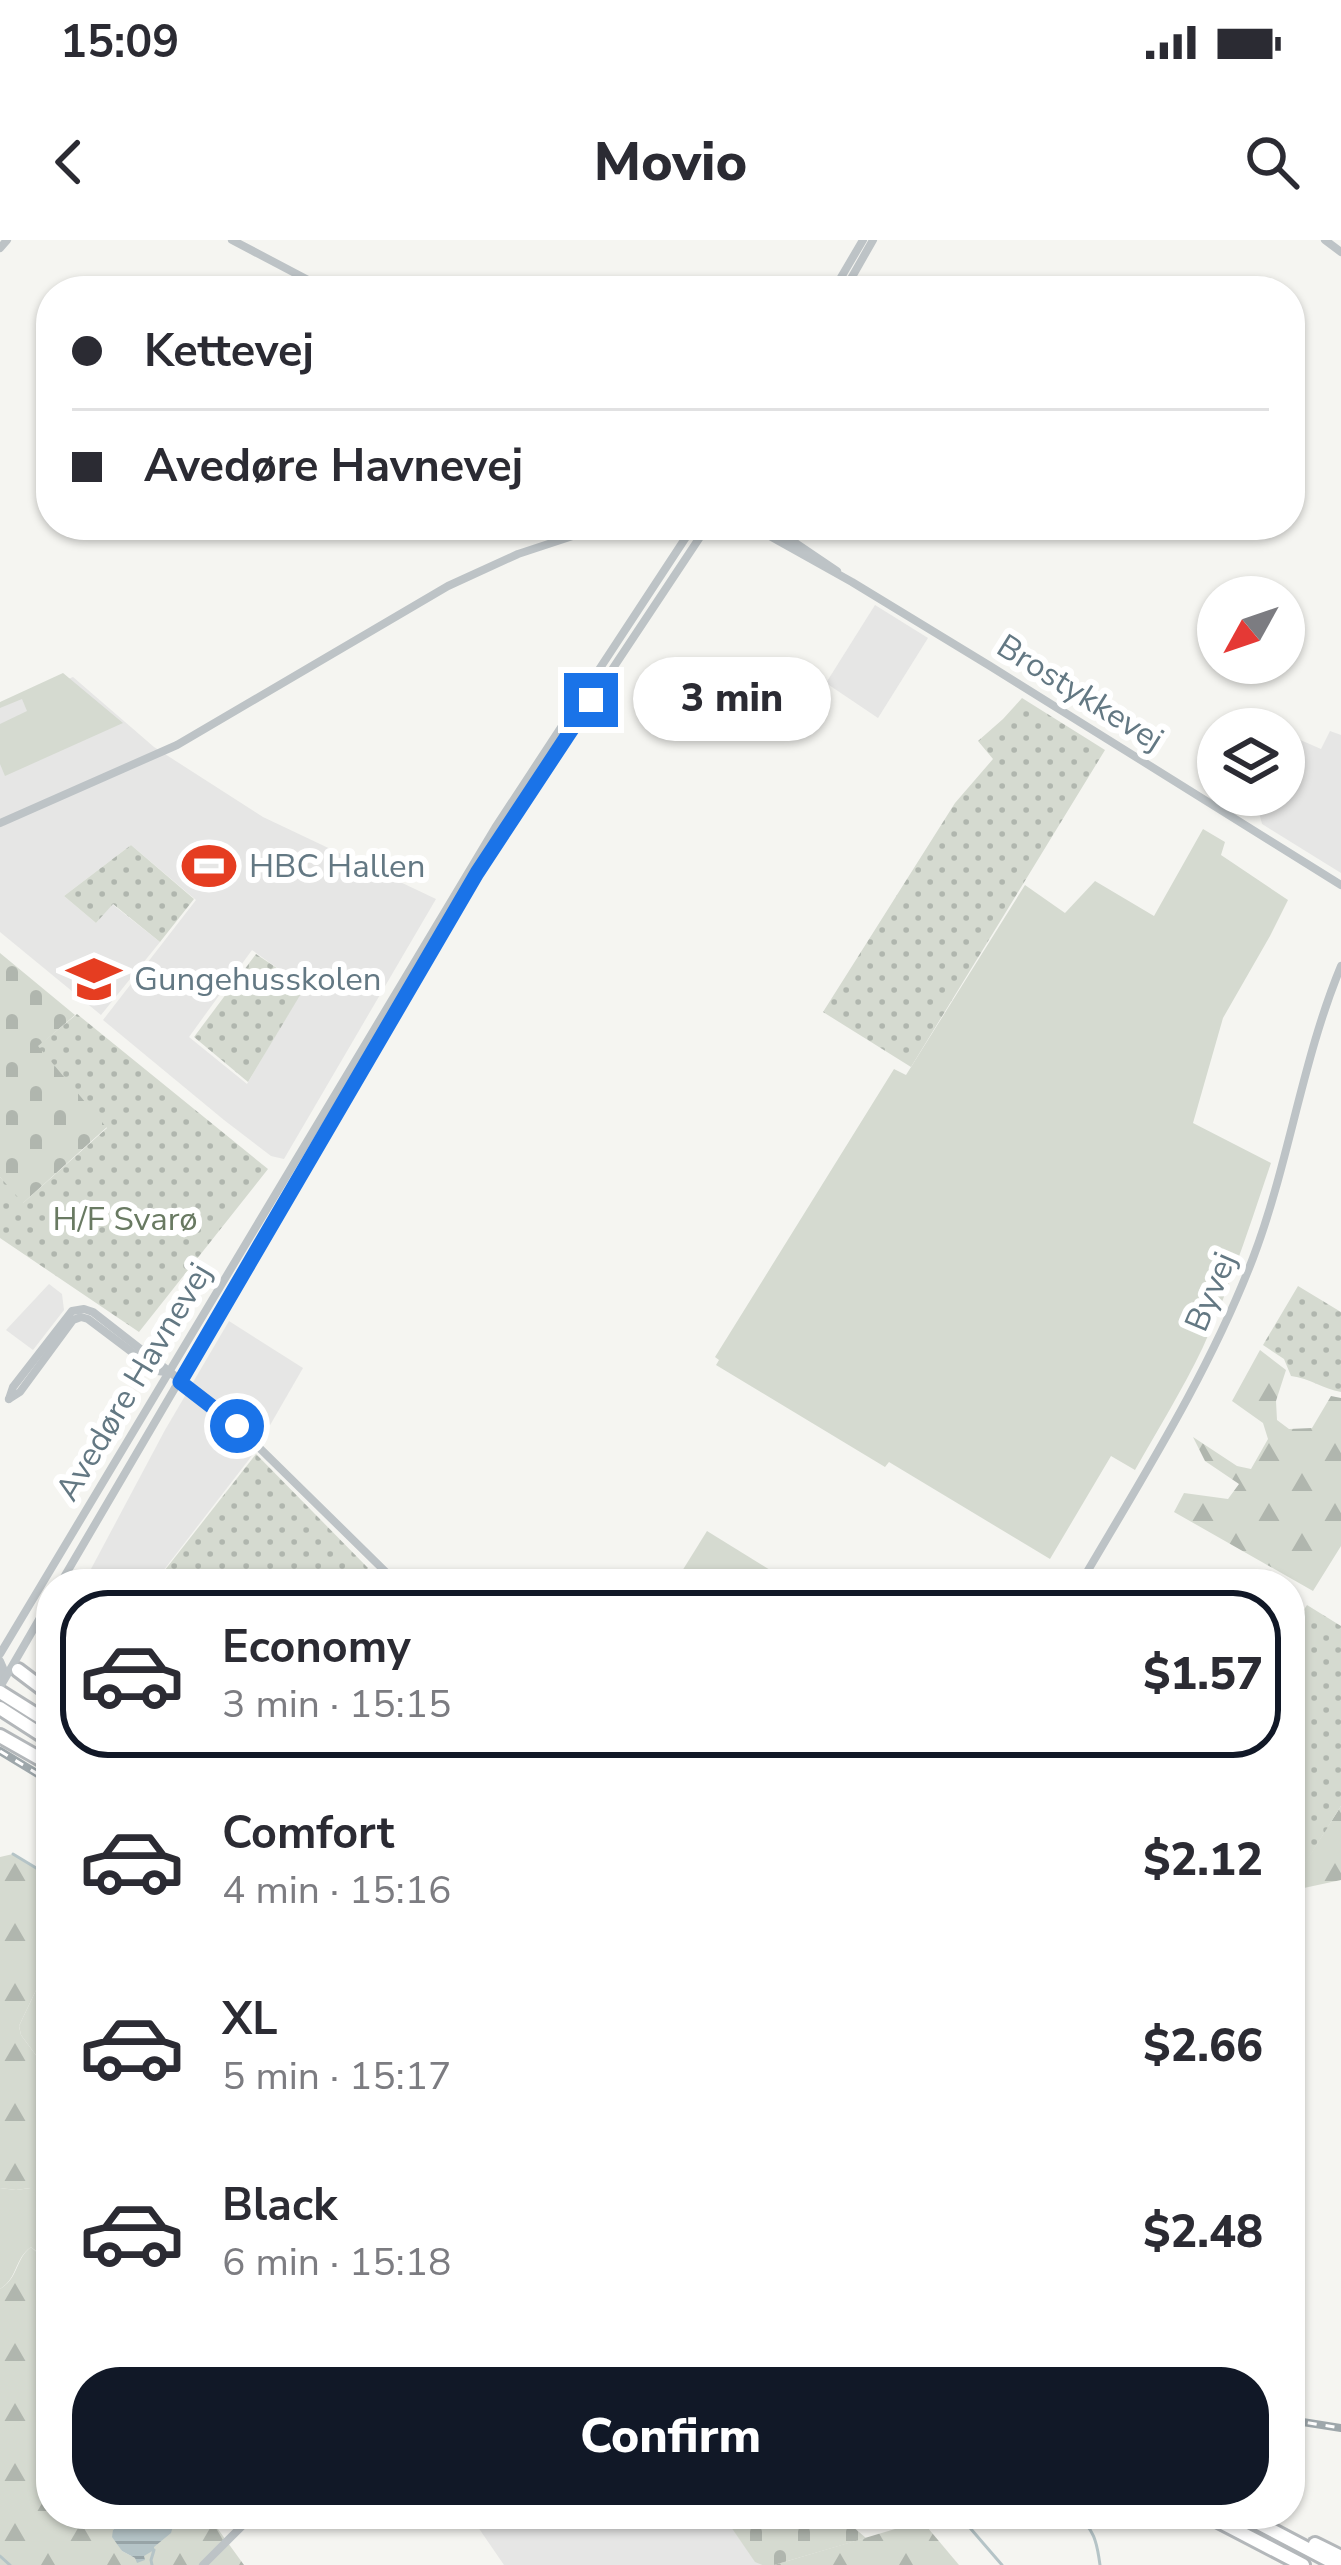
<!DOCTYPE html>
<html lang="en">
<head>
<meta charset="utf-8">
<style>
  :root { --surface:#fff; --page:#f2f2f3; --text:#2b2b33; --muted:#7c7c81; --line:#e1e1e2; --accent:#111827 }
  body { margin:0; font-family:"Nunito Sans",sans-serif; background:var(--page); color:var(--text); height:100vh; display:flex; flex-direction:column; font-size:45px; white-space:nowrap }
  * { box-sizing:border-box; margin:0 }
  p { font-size:39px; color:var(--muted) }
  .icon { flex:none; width:66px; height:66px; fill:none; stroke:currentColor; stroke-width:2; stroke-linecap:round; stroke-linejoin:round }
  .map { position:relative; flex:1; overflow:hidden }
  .side { position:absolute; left:36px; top:1329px; width:1269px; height:960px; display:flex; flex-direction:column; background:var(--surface); border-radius:48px; box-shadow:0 3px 9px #0004 }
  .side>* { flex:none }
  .top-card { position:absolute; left:36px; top:36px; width:1269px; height:264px; border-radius:48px; box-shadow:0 3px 9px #0004; display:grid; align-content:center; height:264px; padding:0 36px; background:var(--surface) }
  .needle { width:78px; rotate:230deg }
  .buttons { position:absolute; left:1197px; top:336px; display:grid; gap:24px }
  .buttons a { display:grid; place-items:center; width:108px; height:108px; border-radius:50%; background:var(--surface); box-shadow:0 3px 9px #0004; font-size:60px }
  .end { position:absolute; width:54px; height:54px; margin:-27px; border:15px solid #1a73e8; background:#fff; box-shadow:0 0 0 6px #fff }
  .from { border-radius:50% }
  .bubble { position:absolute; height:84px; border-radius:42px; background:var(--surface); box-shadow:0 3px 9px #0004; font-size:39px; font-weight:800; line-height:84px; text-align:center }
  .top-card b { display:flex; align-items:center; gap:42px; height:114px; font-size:45px }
  .top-card b+b { border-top:3px solid var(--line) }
  .top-card i { width:30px; height:30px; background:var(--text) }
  ul { padding:21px 0 0; list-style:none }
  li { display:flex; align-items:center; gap:36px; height:168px; margin:0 24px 18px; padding:0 12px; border:6px solid transparent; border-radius:48px }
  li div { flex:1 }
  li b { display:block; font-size:45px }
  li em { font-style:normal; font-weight:800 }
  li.selected { border-color:var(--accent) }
  li>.icon { width:108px; height:108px; stroke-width:1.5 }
  .button { display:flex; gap:24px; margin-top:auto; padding:24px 36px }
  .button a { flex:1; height:138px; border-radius:48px; background:var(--accent); color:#fff; font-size:48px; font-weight:800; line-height:138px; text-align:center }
  .status { display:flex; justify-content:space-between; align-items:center; height:84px; padding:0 60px; background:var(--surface); direction:ltr }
  .status svg { height:33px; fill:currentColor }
  header { display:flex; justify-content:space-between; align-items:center; height:156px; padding:0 36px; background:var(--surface); font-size:54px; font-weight:800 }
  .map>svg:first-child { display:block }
</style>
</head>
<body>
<div class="status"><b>15:09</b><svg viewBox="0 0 49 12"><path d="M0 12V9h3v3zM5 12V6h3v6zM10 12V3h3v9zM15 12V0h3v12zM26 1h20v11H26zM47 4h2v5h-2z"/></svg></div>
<header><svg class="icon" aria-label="back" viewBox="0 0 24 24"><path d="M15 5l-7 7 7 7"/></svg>Movio<svg class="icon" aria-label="search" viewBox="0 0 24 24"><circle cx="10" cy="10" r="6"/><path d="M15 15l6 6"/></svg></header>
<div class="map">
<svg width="1341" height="2325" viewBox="0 0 1341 2325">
  <defs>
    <pattern id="forest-firs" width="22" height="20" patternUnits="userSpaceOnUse" patternTransform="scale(3)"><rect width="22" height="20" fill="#d5dad0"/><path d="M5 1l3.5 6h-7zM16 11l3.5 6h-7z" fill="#b0b6ae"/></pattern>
    <pattern id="cemetery-stones" width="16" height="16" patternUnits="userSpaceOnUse" patternTransform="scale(3)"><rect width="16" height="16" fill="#d5dad0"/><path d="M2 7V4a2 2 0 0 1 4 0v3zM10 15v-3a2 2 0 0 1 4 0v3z" fill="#b0b6ae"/></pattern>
    <pattern id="park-dots" width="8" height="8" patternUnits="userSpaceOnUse" patternTransform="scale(3)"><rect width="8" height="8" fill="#d5dad0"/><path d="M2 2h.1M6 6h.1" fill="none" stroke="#b0b6ae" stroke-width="1.8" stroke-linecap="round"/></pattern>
    <pattern id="water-rules" width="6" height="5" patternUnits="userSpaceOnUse" patternTransform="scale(3)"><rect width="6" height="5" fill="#b5c4c7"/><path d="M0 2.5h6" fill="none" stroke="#97a4a7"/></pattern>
  </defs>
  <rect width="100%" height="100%" fill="#f5f5f1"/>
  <g fill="#e6e6e5" fill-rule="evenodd">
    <polygon points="875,365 928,398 878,478 826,443"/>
    <path d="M73,437L154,507L263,577L436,659L284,919L271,916L224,880L103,780L196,660L131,605L64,656L96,683L112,664L160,702L101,775L0,692V467ZM252,710L304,747L247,844L189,797Z"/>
    <polygon points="1330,491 1341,495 1341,633 1262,584 1259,572 1259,567 1268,555 1284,555 1284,508 1289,495 1321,509"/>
    <polygon points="49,1044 62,1054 64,1070 33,1110 6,1090"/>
    <polygon points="229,1081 303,1128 254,1213 153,1344 83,1344 165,1190"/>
    <polygon points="469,2274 722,2274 755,2321 762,2325 504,2325"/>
  </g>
  <g fill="#d5dad0">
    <polygon points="63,433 123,483 5,536 0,524 0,484 27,471 22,459 0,468 0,462"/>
    <path d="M1203,589L1225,602L1221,615L1288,660L1270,696L1223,778L1193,883L1271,923C1250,985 1230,1047 1203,1107C1183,1149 1158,1189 1135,1230L1111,1216L1050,1319L889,1222L885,1227L716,1125L719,1120L715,1117L894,829L906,835L1025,645L1065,673L1095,641L1154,676Z"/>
    <polygon points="707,1291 788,1341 790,1344 674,1344"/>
    <polygon points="51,1733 51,1828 38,1818 21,1795 19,1786 37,1748"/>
    <path d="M0,1948L16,1950L31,1948L40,1963L51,1964V2017L45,2018L31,2007C14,2019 18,2038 0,2049Z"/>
  </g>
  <g fill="url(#forest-firs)">
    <polygon points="1260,1110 1286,1130 1276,1161 1277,1180 1289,1189 1312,1188 1331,1156 1341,1158 1341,1306 1313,1351 1174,1272 1184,1253 1228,1259 1239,1244 1205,1221 1193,1197 1237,1226 1251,1229 1268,1199 1263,1183 1232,1161"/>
    <polygon points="1341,1566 1341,1640 1290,1651 1290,1619 1303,1626"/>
    <polygon points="13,1614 51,1637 51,1733 37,1748 19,1786 21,1795 38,1818 51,1828 51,1964 40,1963 30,1948 16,1950 0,1948 0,1617"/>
    <path d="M31,2007L41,2016L51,2017V2274H131L113,2290L122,2311L135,2318C153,2313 164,2294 175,2279L171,2274H207L244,2325H0V2049C19,2038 15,2019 31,2007Z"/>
    <polygon points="922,2281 959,2325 774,2325"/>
  </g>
  <g fill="url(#cemetery-stones)">
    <polygon points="0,713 75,775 39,806 107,887 22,964 0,937"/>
    <polygon points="722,2274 838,2274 866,2298 774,2325 762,2325 755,2322"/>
  </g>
  <g fill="url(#park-dots)">
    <polygon points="1022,458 1105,510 911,827 823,772 955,563 993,519 978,501 1003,479"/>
    <polygon points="131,605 194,659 160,702 113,664 96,683 64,656"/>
    <polygon points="256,714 305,747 248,842 194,797"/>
    <polygon points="77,774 268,929 139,1092 0,998 0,937 23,963 107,888 38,806"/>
    <path d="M1298,1046L1341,1072V1152C1323,1149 1310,1138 1291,1136L1284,1119L1263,1105Z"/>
    <polygon points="256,1214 368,1328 356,1344 154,1344"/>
    <polygon points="1307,1365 1341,1386 1341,1566 1303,1627 1290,1619 1290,1391"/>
  </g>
  <polygon fill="url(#water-rules)" points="131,2274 171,2274 175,2279 171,2293 154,2307 154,2310 144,2316 145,2320 137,2323 135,2318 122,2311 112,2297 113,2290"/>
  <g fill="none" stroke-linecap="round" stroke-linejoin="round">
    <g stroke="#b5c4c7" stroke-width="3">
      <polyline points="972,1344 977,1332"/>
      <polyline points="13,1614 51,1637"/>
      <polyline points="958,2274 1002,2325"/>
      <path d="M1075,2274C1094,2288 1097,2302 1100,2325"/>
      <polyline points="0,2316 10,2325"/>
      <polyline points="152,2325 151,2320 154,2310"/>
    </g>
    <defs>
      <g id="highway">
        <polyline points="18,1430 51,1455"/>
        <polyline points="0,1452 51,1484"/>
        <polyline points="0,1468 51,1501"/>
        <polyline points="0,1496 51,1525"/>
        <polyline points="1205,2274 1303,2325"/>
        <polyline points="1241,2274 1338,2325"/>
        <polyline points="1315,2304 1341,2317"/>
      </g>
    </defs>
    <use href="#highway" stroke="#b3b7ba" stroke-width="18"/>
    <g stroke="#bdc3c6" stroke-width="8">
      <polyline points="232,0 329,51"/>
      <polyline points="1325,0 1341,12"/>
      <polyline points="0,8 7,0"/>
      <polyline points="833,51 863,0"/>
      <polyline points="844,51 873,0"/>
      <polyline points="750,285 852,342 990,426 1341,645"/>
      <polyline points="769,285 837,331"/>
      <polyline points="0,583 177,505 448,346 518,314 606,285"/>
      <polyline points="9,1159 13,1147 72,1071 84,1069 93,1072 230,1179 398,1344"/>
      <polyline points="9,1159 20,1152 73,1080 81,1077 88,1079 157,1131 166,1132"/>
      <polyline points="60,1344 477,633 708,285"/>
      <path d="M1080,1344C1142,1238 1209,1133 1253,1018C1289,923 1302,820 1341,726"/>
      <polyline points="0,1414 495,588 694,285"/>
      <polyline points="0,1421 3,1428 0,1435"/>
      <polyline points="0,1447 51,1359"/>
      <polyline points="203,2325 254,2274"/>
    </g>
    <use href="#highway" stroke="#fff" stroke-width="12"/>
    <defs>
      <g id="rail">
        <polyline points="0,1511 51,1542"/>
        <polyline points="1290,2180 1341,2188"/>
      </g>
    </defs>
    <use href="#rail" stroke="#9ea7ab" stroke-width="8"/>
    <use href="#rail" stroke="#fff" stroke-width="3" stroke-dasharray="9" stroke-linecap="butt"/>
  </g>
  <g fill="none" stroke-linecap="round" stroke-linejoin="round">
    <polyline stroke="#1a73e8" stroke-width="15" points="237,1186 180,1142 477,633 591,460"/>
  </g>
  <defs>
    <symbol id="stadium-bare" viewBox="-9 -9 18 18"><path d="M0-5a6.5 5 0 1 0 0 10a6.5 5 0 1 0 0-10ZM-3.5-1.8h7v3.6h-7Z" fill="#e53d21" stroke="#fff" stroke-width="2.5" paint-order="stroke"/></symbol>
    <symbol id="school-bare" viewBox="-9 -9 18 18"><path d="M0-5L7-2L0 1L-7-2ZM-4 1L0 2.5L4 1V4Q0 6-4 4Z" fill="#e53d21" stroke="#fff" stroke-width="2.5" paint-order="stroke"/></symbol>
  </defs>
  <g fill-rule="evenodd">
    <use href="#stadium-bare" x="171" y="588" width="76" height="76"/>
    <use href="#school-bare" x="56" y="701" width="76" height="76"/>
  </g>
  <g text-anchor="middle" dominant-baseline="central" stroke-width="12" stroke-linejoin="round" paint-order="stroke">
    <g font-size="33" fill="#637883" stroke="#fff">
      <text transform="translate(1080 453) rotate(32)">Brostykkevej</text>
      <text transform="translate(1211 1052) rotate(-67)">Byvej</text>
      <text transform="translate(134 1142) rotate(-59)">Avedøre Havnevej</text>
    </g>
    <g font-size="33" fill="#637883" stroke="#fff" text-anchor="start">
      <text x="249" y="626">HBC Hallen</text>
      <text x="134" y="739">Gungehusskolen</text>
    </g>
    <g font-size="33" fill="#697a62" stroke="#fff">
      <text x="125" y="979">H/F Svarø</text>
    </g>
  </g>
</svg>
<div class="buttons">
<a><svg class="needle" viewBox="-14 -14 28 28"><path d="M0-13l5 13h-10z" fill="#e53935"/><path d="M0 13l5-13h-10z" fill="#7c7c81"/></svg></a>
<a><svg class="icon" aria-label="layers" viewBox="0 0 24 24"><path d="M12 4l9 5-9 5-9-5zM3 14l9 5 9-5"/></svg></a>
</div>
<i class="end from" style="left:237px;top:1186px"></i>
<i class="end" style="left:591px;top:460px"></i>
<div class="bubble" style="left:633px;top:417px;width:198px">3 min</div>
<div class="top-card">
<b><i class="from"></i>Kettevej</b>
<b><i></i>Avedøre Havnevej</b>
</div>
<section class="side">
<ul>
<li class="selected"><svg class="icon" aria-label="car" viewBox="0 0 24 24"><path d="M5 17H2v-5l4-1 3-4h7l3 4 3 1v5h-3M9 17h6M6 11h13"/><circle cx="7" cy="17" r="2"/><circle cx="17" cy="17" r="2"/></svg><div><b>Economy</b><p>3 min · 15:15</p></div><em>$1.57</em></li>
<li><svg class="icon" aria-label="car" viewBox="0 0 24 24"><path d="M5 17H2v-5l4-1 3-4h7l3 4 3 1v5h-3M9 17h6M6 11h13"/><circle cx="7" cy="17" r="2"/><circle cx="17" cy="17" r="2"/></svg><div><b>Comfort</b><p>4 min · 15:16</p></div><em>$2.12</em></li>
<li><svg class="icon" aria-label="car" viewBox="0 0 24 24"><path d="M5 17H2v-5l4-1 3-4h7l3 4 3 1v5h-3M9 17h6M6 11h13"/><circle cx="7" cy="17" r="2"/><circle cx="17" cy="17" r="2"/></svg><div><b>XL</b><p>5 min · 15:17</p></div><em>$2.66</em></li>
<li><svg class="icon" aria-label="car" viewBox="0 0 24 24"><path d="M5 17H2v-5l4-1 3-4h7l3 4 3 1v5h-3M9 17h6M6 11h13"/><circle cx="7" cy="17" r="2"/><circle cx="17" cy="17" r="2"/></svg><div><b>Black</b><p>6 min · 15:18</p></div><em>$2.48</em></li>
</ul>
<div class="button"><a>Confirm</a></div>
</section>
</div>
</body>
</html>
